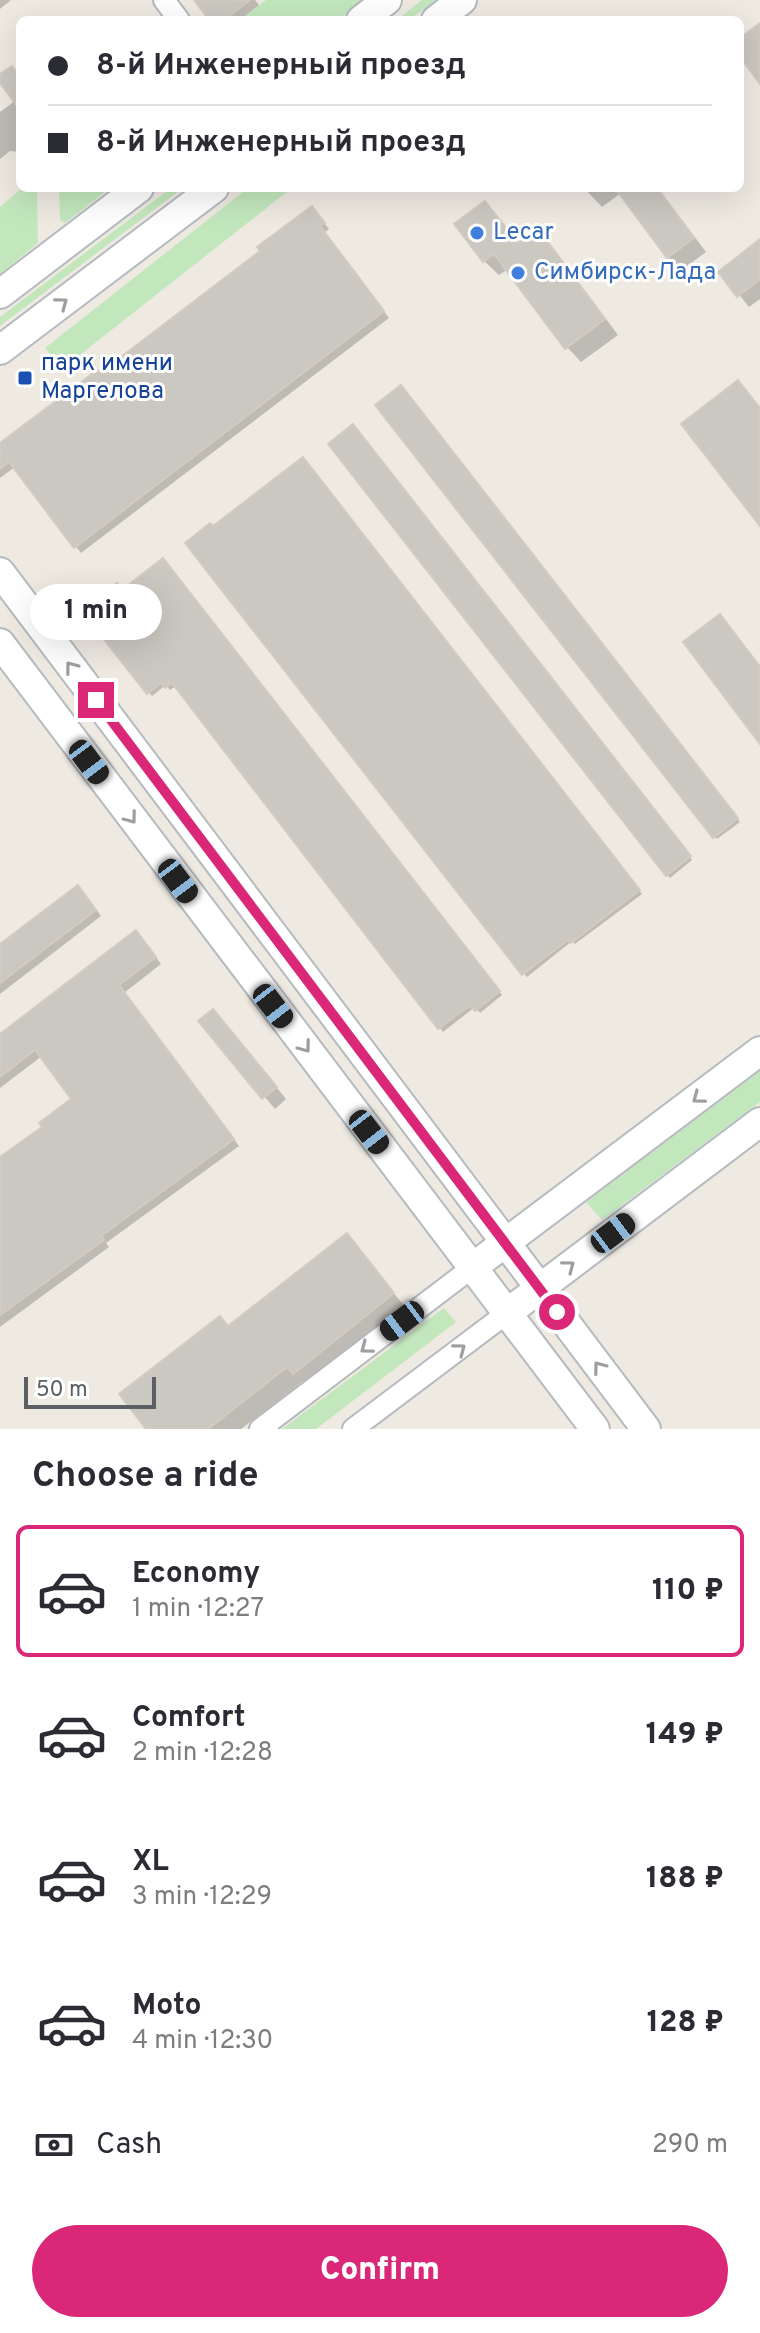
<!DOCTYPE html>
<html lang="en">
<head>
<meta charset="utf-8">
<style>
  :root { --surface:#fff; --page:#f2f2f3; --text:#2b2b33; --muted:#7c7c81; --line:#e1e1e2; --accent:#db2777 }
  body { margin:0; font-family:Overpass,sans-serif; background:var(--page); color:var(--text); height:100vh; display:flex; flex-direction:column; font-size:30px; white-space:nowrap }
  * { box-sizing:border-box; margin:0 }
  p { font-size:26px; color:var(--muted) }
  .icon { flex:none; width:44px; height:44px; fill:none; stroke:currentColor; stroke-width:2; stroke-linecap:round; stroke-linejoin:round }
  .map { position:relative; height:1429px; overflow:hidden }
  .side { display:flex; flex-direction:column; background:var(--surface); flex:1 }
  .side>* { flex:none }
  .banner { position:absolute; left:16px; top:16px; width:728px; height:176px; border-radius:12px; box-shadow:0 8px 32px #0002; display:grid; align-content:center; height:176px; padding:0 32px; background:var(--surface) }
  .scale { position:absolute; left:24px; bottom:20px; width:132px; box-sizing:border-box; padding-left:8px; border:4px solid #5a5f63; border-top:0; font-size:22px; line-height:28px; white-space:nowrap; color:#5a5f63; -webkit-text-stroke:6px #fff; paint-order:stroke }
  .end { position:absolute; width:36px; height:36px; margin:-18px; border:10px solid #db2777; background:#fff; box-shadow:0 0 0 4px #fff }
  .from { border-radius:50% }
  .bubble { position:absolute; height:56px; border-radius:28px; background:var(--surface); box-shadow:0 8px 32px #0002; font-size:26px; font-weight:800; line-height:56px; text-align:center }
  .car { position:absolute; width:24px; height:48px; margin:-24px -12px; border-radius:10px; box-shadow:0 0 6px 2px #0007; background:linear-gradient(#222 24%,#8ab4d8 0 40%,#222 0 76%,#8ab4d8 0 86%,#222 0) }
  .banner b { display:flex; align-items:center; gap:28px; height:76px; font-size:30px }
  .banner b+b { border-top:2px solid var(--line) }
  .banner i { width:20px; height:20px; background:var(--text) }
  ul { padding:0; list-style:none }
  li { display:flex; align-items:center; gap:24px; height:132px; margin:0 16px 12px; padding:0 16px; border:4px solid transparent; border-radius:12px }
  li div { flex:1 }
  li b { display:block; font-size:30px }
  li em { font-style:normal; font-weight:800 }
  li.selected { border-color:var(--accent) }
  li>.icon { width:72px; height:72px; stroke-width:1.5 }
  h2 { padding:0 32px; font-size:36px; line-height:96px }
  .pay { display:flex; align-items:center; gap:20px; height:88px; padding:0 32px; font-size:30px }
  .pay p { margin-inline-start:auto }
  .action { display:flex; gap:16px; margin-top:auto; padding:16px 32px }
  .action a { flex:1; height:92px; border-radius:48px; background:var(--accent); color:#fff; font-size:32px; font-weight:800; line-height:92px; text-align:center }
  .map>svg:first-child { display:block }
</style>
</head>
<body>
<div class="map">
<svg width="760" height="1429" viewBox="0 0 760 1429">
  <rect width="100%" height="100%" fill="#eeeae2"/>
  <g fill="#c2e7bd">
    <polygon points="266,0 365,0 338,20 240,20"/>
    <polygon points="422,0 436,0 409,20 397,20"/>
    <polygon points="22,188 37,188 38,243 0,274 0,207"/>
    <polygon points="59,188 110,188 65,223 60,220"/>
    <polygon points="171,188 183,188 0,326 0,317"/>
    <polygon points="248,188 286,188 288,191 62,369 45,348"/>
    <polygon points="760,1071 760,1102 602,1220 586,1202"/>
    <polygon points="444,1308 456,1322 316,1429 282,1429"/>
  </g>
  <g fill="#0003">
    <polygon points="0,0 11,0 0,9"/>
    <polygon points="196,0 255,0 259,5 240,20 212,20"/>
    <polygon points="12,68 20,77 20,152 10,151 0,159 0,112 15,101 0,77"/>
    <polygon points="584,188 658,188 706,252 682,270 668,257 621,193 602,207"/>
    <polygon points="485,204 519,244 537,231 551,245 618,335 581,362 567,347 508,269 499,275 484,261"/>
    <polygon points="317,214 329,229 324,233 389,318 81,553 15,467 0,478 0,446 100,375"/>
    <polygon points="760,248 760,299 749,307 721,272"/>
    <polygon points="404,391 740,822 717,839 714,836"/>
    <polygon points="356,429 692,860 670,878 667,875"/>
    <polygon points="306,463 642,894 575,944 572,941 527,977 188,543 213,529"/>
    <polygon points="166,565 502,995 480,1013 475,1007 443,1032 440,1028 176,686 170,690 166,685 152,696 101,632 113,622 123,592"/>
    <polygon points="720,616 760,665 760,741"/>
    <polygon points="84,893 101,916 0,994 0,947"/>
    <polygon points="142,939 161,964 124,993 239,1146 106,1243 109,1247 0,1327 0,1160 44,1127 74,1100 42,1056 0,1088 0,1036"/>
    <polygon points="201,1021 224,1023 286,1099 275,1109"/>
    <polygon points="346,1236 407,1309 309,1387 303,1381 241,1429 149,1429 229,1328"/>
  </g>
  <g fill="#cbc7c1" stroke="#d3cbc0" stroke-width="2">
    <polygon points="194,0 250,0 224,20 209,20"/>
    <polygon points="760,23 760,84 740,57 740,38"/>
    <polygon points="12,66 20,77 20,110 0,83 0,74"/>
    <polygon points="615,188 657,188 694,238 667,258"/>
    <polygon points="485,201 518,243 537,228 605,319 565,349 494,254 483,262 454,224"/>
    <polygon points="312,206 325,223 320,226 384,311 74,548 9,462 0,469 0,443 97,370 100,373 260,251 257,247"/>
    <polygon points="760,239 760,279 737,297 718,272"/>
    <polygon points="738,380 760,408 760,526 681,424"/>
    <polygon points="401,385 738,818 713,838 375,405"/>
    <polygon points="353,424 691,856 666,876 328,444"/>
    <polygon points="303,457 640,890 571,943 568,940 522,975 185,543 210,523 213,526"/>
    <polygon points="163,558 500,991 475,1011 470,1005 438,1029 172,683 165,688 161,683 147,694 98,632 111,622 107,618 116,610 103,594 117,583 122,590"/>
    <polygon points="720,614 760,667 760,744 683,642"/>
    <polygon points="78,885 96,910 0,983 0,944"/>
    <polygon points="136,930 156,957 119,985 234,1139 101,1236 104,1240 0,1315 0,1157 42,1127 39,1123 71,1099 35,1050 0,1077 0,1034"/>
    <polygon points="213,1009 277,1087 262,1099 198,1021"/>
    <polygon points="347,1233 394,1293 293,1374 287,1367 208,1429 146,1429 119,1394 220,1316 228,1326"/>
  </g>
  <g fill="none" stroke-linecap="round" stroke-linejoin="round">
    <defs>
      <g id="street">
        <polyline points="164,0 179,20"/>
        <polyline points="260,1429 473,1267"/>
        <polyline points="353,1429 507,1313"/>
      </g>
      <g id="secondary">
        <polyline points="361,20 387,0"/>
        <polyline points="436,20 462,0"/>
        <polyline points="0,294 139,188"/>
        <polyline points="0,350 214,188"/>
        <polyline points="0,572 646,1429"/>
        <polyline points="0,643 595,1429"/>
        <polyline points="473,1267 760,1051"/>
        <polyline points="507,1313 760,1122"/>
      </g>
    </defs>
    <use href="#street" stroke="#b5b9bd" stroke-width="24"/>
    <use href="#secondary" stroke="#b5babf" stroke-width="32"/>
    <use href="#street" stroke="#fff" stroke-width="20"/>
    <use href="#secondary" stroke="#fff" stroke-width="28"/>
  </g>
  <defs><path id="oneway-chevron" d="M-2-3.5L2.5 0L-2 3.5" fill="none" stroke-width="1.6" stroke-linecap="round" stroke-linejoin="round" transform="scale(2)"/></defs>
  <g stroke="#9c9fa1">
    <use href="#oneway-chevron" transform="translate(62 303) rotate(-37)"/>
    <use href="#oneway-chevron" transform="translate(71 667) rotate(-127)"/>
    <use href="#oneway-chevron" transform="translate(131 818) rotate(53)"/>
    <use href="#oneway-chevron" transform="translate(305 1047) rotate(53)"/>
    <use href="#oneway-chevron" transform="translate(698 1098) rotate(143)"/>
    <use href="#oneway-chevron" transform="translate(569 1266) rotate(-37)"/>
    <use href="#oneway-chevron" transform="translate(366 1348) rotate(143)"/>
    <use href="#oneway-chevron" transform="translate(460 1349) rotate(-37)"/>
    <use href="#oneway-chevron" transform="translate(599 1367) rotate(-127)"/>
  </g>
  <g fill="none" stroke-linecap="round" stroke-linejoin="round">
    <polyline stroke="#db2777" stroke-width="10" points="96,700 557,1312"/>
  </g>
  <g fill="#3f7fe0" stroke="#fff" stroke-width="3">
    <circle cx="477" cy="233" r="8"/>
    <circle cx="518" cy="273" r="8"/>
  </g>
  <rect fill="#1a4fb4" stroke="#fff" stroke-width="3" x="17" y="370" width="16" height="16" rx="4"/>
  <g text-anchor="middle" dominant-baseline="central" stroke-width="6" stroke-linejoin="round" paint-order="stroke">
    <g font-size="24" fill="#366cbe" stroke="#fff" text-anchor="start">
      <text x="493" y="233">Lecar</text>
      <text x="534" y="273">Симбирск-Лада</text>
    </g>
    <g font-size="24" fill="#164399" stroke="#fff" text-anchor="start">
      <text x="41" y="364">парк имени<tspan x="41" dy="28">Маргелова</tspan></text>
    </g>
  </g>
</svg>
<div class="scale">50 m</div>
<i class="end from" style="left:557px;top:1312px"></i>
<i class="end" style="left:96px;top:700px"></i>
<div class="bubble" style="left:30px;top:584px;width:132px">1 min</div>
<i class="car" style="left:89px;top:762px;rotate:143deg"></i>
<i class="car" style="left:178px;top:881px;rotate:143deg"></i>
<i class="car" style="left:273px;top:1006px;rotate:142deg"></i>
<i class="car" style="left:369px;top:1132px;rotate:142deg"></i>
<i class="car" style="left:613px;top:1233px;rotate:53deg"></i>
<i class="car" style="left:402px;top:1321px;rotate:233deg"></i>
<div class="banner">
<b><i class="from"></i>8-й Инженерный проезд</b>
<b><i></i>8-й Инженерный проезд</b>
</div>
</div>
<section class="side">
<h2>Choose a ride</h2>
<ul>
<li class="selected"><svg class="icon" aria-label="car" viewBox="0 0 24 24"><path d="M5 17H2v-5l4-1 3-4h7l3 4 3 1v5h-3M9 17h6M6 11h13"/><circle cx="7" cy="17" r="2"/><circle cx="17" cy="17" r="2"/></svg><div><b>Economy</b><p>1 min · 12:27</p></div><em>110 ₽</em></li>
<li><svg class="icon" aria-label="car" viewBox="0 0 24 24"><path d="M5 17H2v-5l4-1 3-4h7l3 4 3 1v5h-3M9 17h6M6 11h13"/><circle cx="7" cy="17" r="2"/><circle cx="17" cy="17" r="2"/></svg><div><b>Comfort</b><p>2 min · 12:28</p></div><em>149 ₽</em></li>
<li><svg class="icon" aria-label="car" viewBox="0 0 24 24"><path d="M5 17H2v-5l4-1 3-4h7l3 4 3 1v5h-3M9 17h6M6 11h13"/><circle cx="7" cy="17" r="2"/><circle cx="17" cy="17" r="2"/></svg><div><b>XL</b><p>3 min · 12:29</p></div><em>188 ₽</em></li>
<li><svg class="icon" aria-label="car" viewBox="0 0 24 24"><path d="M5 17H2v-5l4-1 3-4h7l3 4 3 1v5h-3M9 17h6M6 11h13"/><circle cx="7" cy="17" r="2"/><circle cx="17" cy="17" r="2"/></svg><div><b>Moto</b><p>4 min · 12:30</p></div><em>128 ₽</em></li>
</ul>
<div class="pay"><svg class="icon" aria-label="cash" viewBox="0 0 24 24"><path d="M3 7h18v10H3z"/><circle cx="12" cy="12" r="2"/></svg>Cash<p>290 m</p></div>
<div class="action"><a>Confirm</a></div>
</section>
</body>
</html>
